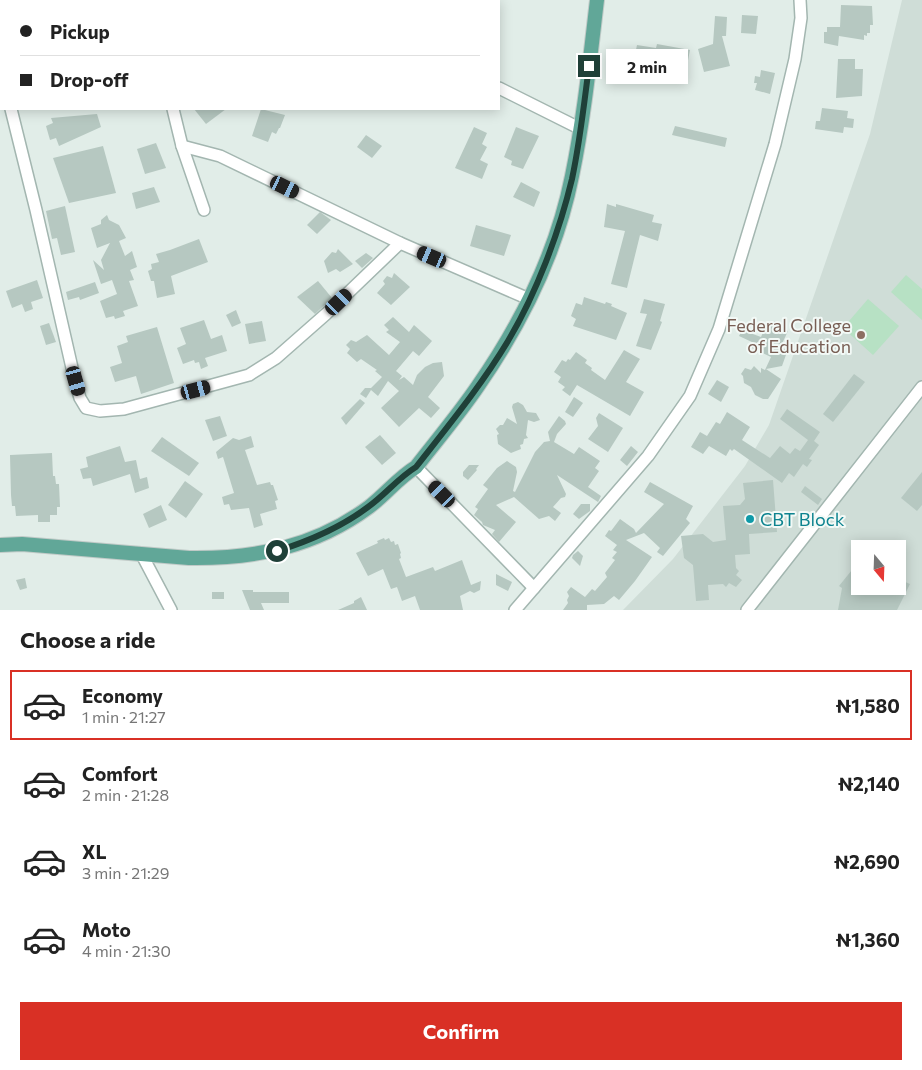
<!DOCTYPE html>
<html lang="en">
<head>
<meta charset="utf-8">
<style>
  :root { --surface:#fff; --page:#f2f2f2; --text:#222; --muted:#767676; --line:#e0e0e0; --accent:#d93025 }
  body { margin:0; font-family:Commissioner,sans-serif; background:var(--page); color:var(--text); height:100vh; display:flex; flex-direction:column; font-size:19px; white-space:nowrap }
  * { box-sizing:border-box; margin:0 }
  p { font-size:16px; color:var(--muted) }
  .icon { flex:none; width:28px; height:28px; fill:none; stroke:currentColor; stroke-width:2; stroke-linecap:round; stroke-linejoin:round }
  .map { position:relative; height:610px; overflow:hidden }
  .details { display:flex; flex-direction:column; background:var(--surface); flex:1 }
  .details>* { flex:none }
  .top-card { position:absolute; left:0px; top:0px; width:500px; height:110px; box-shadow:0 2px 12px #0003; display:grid; align-content:center; height:110px; padding:0 20px; background:var(--surface) }
  .needle { width:32px; rotate:161deg }
  .tools { position:absolute; left:851px; top:540px; display:grid; gap:10px }
  .tools a { display:grid; place-items:center; width:55px; height:55px; border-radius:0px; background:var(--surface); box-shadow:0 2px 12px #0003; font-size:25px }
  .end { position:absolute; width:22px; height:22px; margin:-11px; border:6px solid #1f4038; background:#fff; box-shadow:0 0 0 2px #fff }
  .from { border-radius:50% }
  .bubble { position:absolute; height:35px; border-radius:0px; background:var(--surface); box-shadow:0 2px 12px #0003; font-size:16px; font-weight:700; line-height:35px; text-align:center }
  .car { position:absolute; width:15px; height:30px; margin:-15px -8px; border-radius:6px; box-shadow:0 0 4px 1px #0007; background:linear-gradient(#222 24%,#8ab4d8 0 40%,#222 0 76%,#8ab4d8 0 86%,#222 0) }
  .top-card b { display:flex; align-items:center; gap:18px; height:48px; font-size:19px }
  .top-card b+b { border-top:1px solid var(--line) }
  .top-card i { width:12px; height:12px; background:var(--text) }
  ul { padding:0; list-style:none }
  li { display:flex; align-items:center; gap:15px; height:70px; margin:0 10px 8px; padding:0 10px; border:2px solid transparent; border-radius:0px }
  li div { flex:1 }
  li b { display:block; font-size:19px }
  li em { font-style:normal; font-weight:700 }
  li.current { border-color:var(--accent) }
  li>.icon { width:45px; height:45px; stroke-width:1.5 }
  h2 { padding:0 20px; font-size:22px; line-height:60px }
  .button { display:flex; gap:10px; margin-top:auto; padding:10px 20px }
  .button a { flex:1; height:58px; border-radius:0px; background:var(--accent); color:#fff; font-size:20px; font-weight:700; line-height:58px; text-align:center }
  .map>svg:first-child { display:block }
</style>
</head>
<body>
<div class="map">
<svg width="922" height="610" viewBox="0 0 922 610">
  <rect width="100%" height="100%" fill="#e1ede8"/>
  <path fill="#cfddd7" fill-rule="evenodd" d="M902,0H922V610H623L673,559L745,466L769,425L870,134ZM860,549H898V586H860Z"/>
  <g fill="#b7e1c4">
    <polygon points="906,275 922,289 922,320 891,292"/>
    <polygon points="868,299 899,326 873,355 843,328"/>
  </g>
  <g fill="#b6c8c1">
    <polygon points="841,5 872,6 873,25 870,25 870,33 867,33 867,36 864,35 864,40 839,36 838,46 824,43 824,32 827,32 827,27 840,27"/>
    <polygon points="742,15 758,16 756,34 741,33"/>
    <polygon points="715,16 727,17 726,36 722,36 730,66 704,72 698,49 713,44"/>
    <polygon points="657,44 690,50 686,71 653,64 653,67 633,64 637,45 656,48"/>
    <polygon points="838,59 855,59 855,69 863,69 862,96 836,98"/>
    <polygon points="761,70 775,73 770,94 755,90 757,83 754,83 755,76 760,77"/>
    <polygon points="822,108 848,111 847,118 854,119 853,128 844,127 843,133 815,129 816,121 820,121"/>
    <polygon points="194,109 226,109 206,124"/>
    <polygon points="261,109 285,115 280,128 279,128 276,134 272,132 268,142 252,136"/>
    <polygon points="97,114 101,127 59,146 56,138 50,140 46,126 53,123 51,118"/>
    <polygon points="675,126 727,138 725,147 672,135"/>
    <polygon points="474,127 487,133 482,144 487,147 480,160 488,164 482,179 455,168"/>
    <polygon points="516,127 539,136 523,169 511,165 512,161 504,157"/>
    <polygon points="366,135 382,146 372,158 357,147"/>
    <polygon points="156,143 166,168 145,174 137,149"/>
    <polygon points="103,146 116,193 69,203 53,158"/>
    <polygon points="521,182 540,192 534,207 513,197"/>
    <polygon points="154,187 160,202 136,209 132,193"/>
    <polygon points="607,204 616,207 616,204 654,215 652,222 662,224 658,241 640,235 627,288 611,284 625,231 604,227"/>
    <polygon points="65,206 75,252 61,255 57,238 52,239 46,211"/>
    <polygon points="320,212 331,220 317,234 307,225"/>
    <polygon points="107,215 109,220 119,225 126,238 119,241 125,256 132,251 137,267 130,270 134,280 129,281 138,306 123,311 125,316 115,319 114,316 106,318 100,301 117,294 112,280 101,284 93,260 104,270 101,260 110,243 97,248 91,228 101,224 101,220"/>
    <polygon points="476,225 511,235 504,256 470,246"/>
    <polygon points="199,239 208,262 171,276 175,294 157,298 154,281 151,281 148,271 152,269 151,264 159,262 156,254 170,250"/>
    <polygon points="338,249 353,264 340,272 336,269 328,273 324,261 332,252 336,253"/>
    <polygon points="366,253 373,258 362,268 355,261"/>
    <polygon points="394,273 410,287 391,305 377,293 385,284 383,281 387,276 392,278"/>
    <polygon points="37,280 43,298 31,302 33,309 25,312 22,304 12,308 6,291"/>
    <polygon points="318,281 332,298 315,314 297,297"/>
    <polygon points="95,282 99,293 80,300 79,297 68,300 66,292"/>
    <polygon points="584,297 605,304 606,302 612,304 611,306 627,313 616,340 573,326 576,319 571,316 576,303 582,305"/>
    <polygon points="644,299 665,304 660,321 662,322 651,350 636,346 647,314 640,313"/>
    <polygon points="236,310 241,323 232,327 226,315"/>
    <polygon points="393,317 409,332 414,325 432,341 419,356 413,351 396,371 402,376 399,380 404,377 413,385 417,375 425,367 433,363 442,362 444,376 428,397 440,408 431,418 419,408 399,427 381,408 399,391 388,381 378,396 371,390 366,398 360,394 365,388 371,388 382,377 375,371 377,370 361,359 357,362 347,353 350,349 346,345 351,340 356,342 367,335 389,355 400,342 386,332 389,330 384,325"/>
    <polygon points="204,320 211,339 222,335 227,351 205,358 208,366 201,369 199,362 195,363 194,360 183,364 177,348 186,344 180,328"/>
    <polygon points="262,321 266,341 249,344 245,324"/>
    <polygon points="768,321 772,323 774,321 783,325 784,329 788,331 780,348 785,349 785,351 787,352 782,366 766,369 781,379 768,399 763,399 755,395 751,387 744,383 743,376 741,374 745,368 751,370 754,366 761,373 761,368 765,370 771,357 752,348 754,343 739,336 742,330 761,337"/>
    <polygon points="49,323 56,342 46,345 40,326"/>
    <polygon points="157,327 174,383 141,394 136,376 115,382 110,367 122,363 117,346 128,342 126,336"/>
    <polygon points="624,350 640,359 626,382 644,392 630,416 577,385 570,396 562,390 565,387 558,382 561,377 554,372 562,360 566,362 568,359 570,360 576,352 587,360 585,363 592,368 591,370 605,380"/>
    <polygon points="854,374 865,382 833,422 823,414"/>
    <polygon points="717,380 729,387 721,402 708,394"/>
    <polygon points="574,397 583,403 573,417 565,412"/>
    <polygon points="360,399 365,403 346,425 341,418"/>
    <polygon points="518,402 523,405 527,412 536,413 540,420 534,422 528,420 526,435 528,438 524,439 523,444 520,445 521,449 511,453 498,444 497,435 499,434 496,429 500,425 503,425 507,418 517,424 512,407 513,404"/>
    <polygon points="787,409 820,432 814,441 819,445 809,459 812,460 807,467 803,464 794,477 789,473 782,483 734,449 732,451 730,449 726,456 709,446 703,454 691,447 700,432 707,436 716,422 720,424 727,412 750,427 742,440 770,458 780,446 790,454 795,448 800,451 808,440 780,419"/>
    <polygon points="599,413 623,428 608,452 588,439 598,426 596,418"/>
    <polygon points="220,416 227,436 213,441 205,420"/>
    <polygon points="559,416 565,421 566,424 557,434 554,442 574,454 579,447 600,461 595,468 599,471 588,487 601,496 598,502 557,475 566,494 565,497 561,498 553,507 561,513 555,521 549,516 539,519 514,497 496,505 516,522 499,542 492,534 495,530 483,525 482,522 474,515 478,509 475,507 488,489 483,485 497,468 507,461 516,467 517,472 513,491 515,492 535,452 544,442 550,441 548,432"/>
    <polygon points="380,435 396,453 382,465 365,447"/>
    <polygon points="251,436 254,447 245,450 257,485 270,482 271,485 273,485 278,500 275,501 277,509 260,514 263,525 254,528 249,508 231,510 229,504 224,505 222,497 234,493 223,457 218,459 216,452 233,438 239,440"/>
    <polygon points="162,437 199,463 189,476 151,451"/>
    <polygon points="120,446 125,462 136,460 140,479 147,477 149,488 135,493 130,474 93,486 91,478 83,479 80,469 88,467 86,457"/>
    <polygon points="631,446 638,452 627,466 620,460"/>
    <polygon points="52,453 53,476 55,476 56,484 59,484 60,507 57,507 57,515 50,515 50,522 38,522 38,515 16,516 15,506 12,506 11,495 10,455"/>
    <polygon points="469,465 479,465 476,469 477,470 468,480 463,476 463,472"/>
    <polygon points="922,472 922,505 917,511 901,498"/>
    <polygon points="773,480 777,532 749,534 750,554 735,555 736,568 739,571 736,575 742,580 736,587 729,583 726,587 723,584 708,585 709,600 696,601 693,565 684,558 681,536 703,534 713,542 726,540 723,506 740,505 745,499 743,483"/>
    <polygon points="185,481 203,494 186,518 168,505"/>
    <polygon points="650,482 693,506 686,519 690,523 663,556 657,552 660,548 644,533 626,540 652,557 635,581 619,600 614,596 604,604 587,605 587,610 563,610 568,603 567,600 569,596 567,592 571,587 585,597 592,589 595,591 607,577 605,573 615,560 612,558 617,552 613,550 617,545 605,536 609,530 611,531 620,519 634,529 636,533 664,504 644,492"/>
    <polygon points="805,486 822,499 818,505 801,492"/>
    <polygon points="581,504 590,504 590,511 579,519 573,514"/>
    <polygon points="161,505 167,520 149,528 143,514"/>
    <polygon points="384,538 385,540 389,538 391,542 394,541 395,545 398,544 401,553 400,554 401,558 399,559 406,577 433,567 435,571 462,560 471,585 481,581 480,590 474,593 470,591 460,596 463,610 420,610 415,596 402,601 397,587 391,589 383,569 368,576 356,553 378,543 377,541"/>
    <polygon points="578,551 583,556 580,566 572,558 573,555"/>
    <polygon points="860,560 860,586 898,586 898,579 910,584 897,610 838,610 842,588 839,586"/>
    <polygon points="496,574 512,582 508,591 496,585"/>
    <polygon points="25,578 27,588 20,590 16,580"/>
    <polygon points="242,590 253,590 253,592 289,592 289,603 261,603 264,610 250,610"/>
    <rect x="212" y="592" width="12" height="7"/>
    <polygon points="361,597 367,610 338,610 354,603 354,601"/>
  </g>
  <g fill="none" stroke-linecap="round" stroke-linejoin="round">
    <defs>
      <g id="minor">
        <polyline points="148,0 148,1"/>
        <polyline points="325,0 328,1"/>
        <polyline points="0,66 1,71"/>
        <polyline points="499,88 581,129"/>
        <polyline points="11,109 36,210 75,381 80,398 86,408 100,411 124,409 249,375 276,358 326,314 400,243"/>
        <polyline points="173,109 182,146 204,210"/>
        <polyline points="182,146 220,156 400,243 529,299"/>
        <polyline points="416,467 534,588"/>
        <polyline points="142,555 171,610"/>
        <polyline points="515,610 648,456 690,396 719,329 775,144 795,59 801,18 800,0"/>
        <polyline points="747,610 922,387"/>
      </g>
      <path id="major" d="M0,545L22,544L189,558C255,559 315,547 369,507C386,494 398,478 416,467C437,440 459,414 478,386C521,324 557,251 572,176C584,118 590,59 597,0"/>
    </defs>
    <use href="#minor" stroke="#a3b6b0" stroke-width="14"/>
    <use href="#major" stroke="#c0cac7" stroke-width="16"/>
    <use href="#minor" stroke="#fff" stroke-width="11"/>
    <use href="#major" stroke="#61a798" stroke-width="14"/>
  </g>
  <g fill="none" stroke-linecap="round" stroke-linejoin="round">
    <path stroke="#1f4038" stroke-width="6" d="M277,551C309,541 340,528 368,507C385,495 398,478 416,467C448,426 481,386 508,341C536,294 559,233 572,179C580,142 584,104 589,66"/>
  </g>
  <circle fill="#8d6e63" stroke="#f2f9f6" stroke-width="2" cx="861" cy="335" r="5"/>
  <circle fill="#0f9aa8" stroke="#f2f9f6" stroke-width="2" cx="750" cy="519" r="5"/>
  <g text-anchor="middle" dominant-baseline="central" stroke-width="4" stroke-linejoin="round" paint-order="stroke">
    <g font-size="18" fill="#785e54" stroke="#f2f9f6" text-anchor="end">
      <text x="851" y="325">Federal College<tspan x="851" dy="21">of Education</tspan></text>
    </g>
    <g font-size="18" fill="#0d838f" stroke="#f2f9f6" text-anchor="start">
      <text x="760" y="519">CBT Block</text>
    </g>
  </g>
</svg>
<div class="tools">
<a><svg class="needle" viewBox="-14 -14 28 28"><path d="M0-13l5 13h-10z" fill="#e53935"/><path d="M0 13l5-13h-10z" fill="#767676"/></svg></a>
</div>
<i class="end from" style="left:277px;top:551px"></i>
<i class="end" style="left:589px;top:66px"></i>
<div class="bubble" style="left:606px;top:49px;width:82px">2 min</div>
<i class="car" style="left:285px;top:187px;rotate:116deg"></i>
<i class="car" style="left:432px;top:257px;rotate:293deg"></i>
<i class="car" style="left:339px;top:302px;rotate:46deg"></i>
<i class="car" style="left:76px;top:381px;rotate:164deg"></i>
<i class="car" style="left:196px;top:390px;rotate:75deg"></i>
<i class="car" style="left:442px;top:494px;rotate:315deg"></i>
<div class="top-card">
<b><i class="from"></i>Pickup</b>
<b><i></i>Drop-off</b>
</div>
</div>
<section class="details">
<h2>Choose a ride</h2>
<ul>
<li class="current"><svg class="icon" aria-label="car" viewBox="0 0 24 24"><path d="M5 17H2v-5l4-1 3-4h7l3 4 3 1v5h-3M9 17h6M6 11h13"/><circle cx="7" cy="17" r="2"/><circle cx="17" cy="17" r="2"/></svg><div><b>Economy</b><p>1 min · 21:27</p></div><em>₦1,580</em></li>
<li><svg class="icon" aria-label="car" viewBox="0 0 24 24"><path d="M5 17H2v-5l4-1 3-4h7l3 4 3 1v5h-3M9 17h6M6 11h13"/><circle cx="7" cy="17" r="2"/><circle cx="17" cy="17" r="2"/></svg><div><b>Comfort</b><p>2 min · 21:28</p></div><em>₦2,140</em></li>
<li><svg class="icon" aria-label="car" viewBox="0 0 24 24"><path d="M5 17H2v-5l4-1 3-4h7l3 4 3 1v5h-3M9 17h6M6 11h13"/><circle cx="7" cy="17" r="2"/><circle cx="17" cy="17" r="2"/></svg><div><b>XL</b><p>3 min · 21:29</p></div><em>₦2,690</em></li>
<li><svg class="icon" aria-label="car" viewBox="0 0 24 24"><path d="M5 17H2v-5l4-1 3-4h7l3 4 3 1v5h-3M9 17h6M6 11h13"/><circle cx="7" cy="17" r="2"/><circle cx="17" cy="17" r="2"/></svg><div><b>Moto</b><p>4 min · 21:30</p></div><em>₦1,360</em></li>
</ul>
<div class="button"><a>Confirm</a></div>
</section>
</body>
</html>
